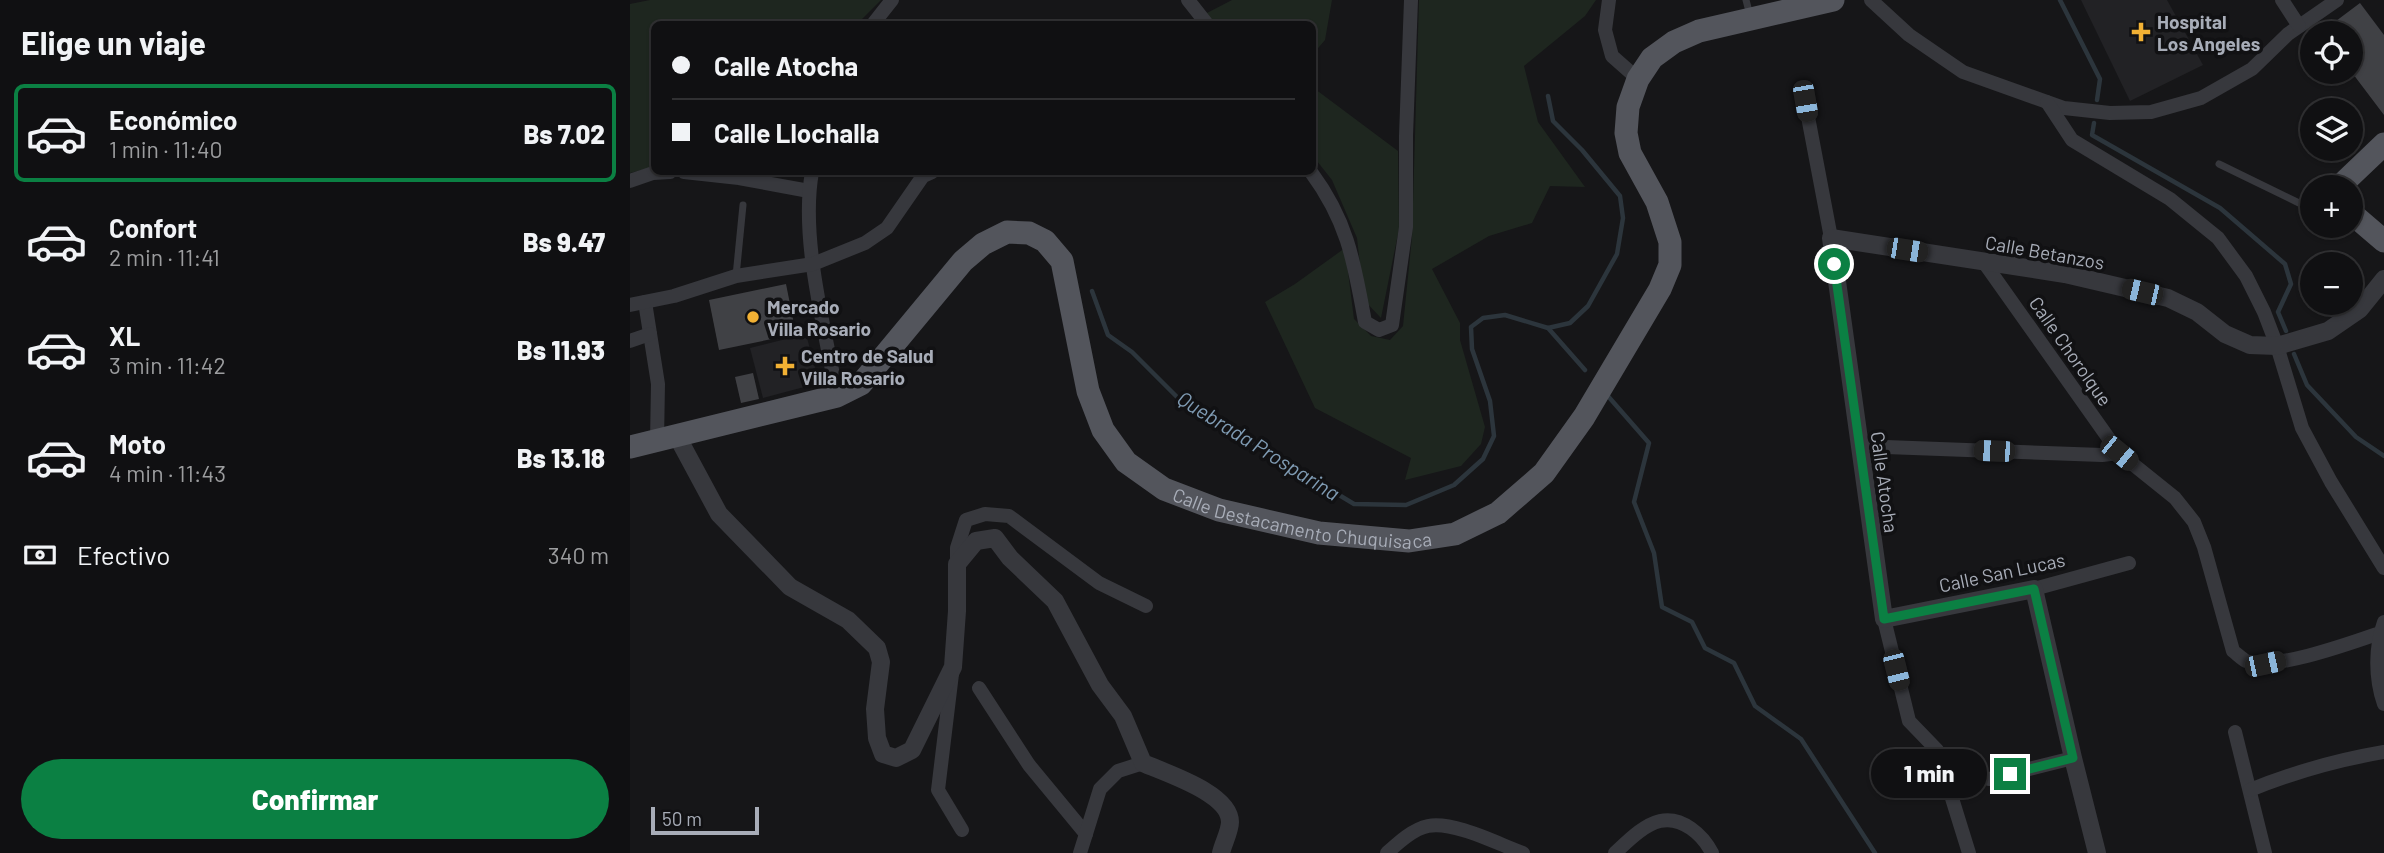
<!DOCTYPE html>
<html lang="es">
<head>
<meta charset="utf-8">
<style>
  :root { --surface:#101012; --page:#19191b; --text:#f1f3f6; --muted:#9c9d9f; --line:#303032; --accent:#0b8043 }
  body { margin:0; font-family:Barlow,sans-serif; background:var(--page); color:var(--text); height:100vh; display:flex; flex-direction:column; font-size:26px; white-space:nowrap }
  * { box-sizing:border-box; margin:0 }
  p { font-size:23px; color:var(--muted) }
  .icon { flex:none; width:38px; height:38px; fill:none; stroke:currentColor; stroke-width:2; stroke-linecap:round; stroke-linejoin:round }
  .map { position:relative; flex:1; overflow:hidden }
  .details { display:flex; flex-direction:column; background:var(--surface); width:630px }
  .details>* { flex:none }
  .hud { position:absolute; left:21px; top:21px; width:665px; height:154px; border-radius:10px; box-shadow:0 2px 5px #0004,0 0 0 2px var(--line); display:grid; align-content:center; height:154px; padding:0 21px; background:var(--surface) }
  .buttons { position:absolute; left:1670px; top:21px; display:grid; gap:14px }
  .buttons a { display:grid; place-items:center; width:63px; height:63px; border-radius:50%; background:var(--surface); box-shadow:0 2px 5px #0004,0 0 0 2px var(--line); font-size:35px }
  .scale { position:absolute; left:21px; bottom:18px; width:108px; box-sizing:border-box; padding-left:7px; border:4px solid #a8adb8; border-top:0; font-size:19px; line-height:24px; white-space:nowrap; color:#a8adb8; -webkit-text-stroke:5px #111113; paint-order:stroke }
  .end { position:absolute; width:32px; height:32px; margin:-16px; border:9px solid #0b8043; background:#fff; box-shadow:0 0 0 4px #fff }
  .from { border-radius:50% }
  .bubble { position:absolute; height:49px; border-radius:24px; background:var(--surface); box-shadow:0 2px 5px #0004,0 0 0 2px var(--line); font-size:23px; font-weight:800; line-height:49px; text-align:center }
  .car { position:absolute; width:21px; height:42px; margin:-21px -10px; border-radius:9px; box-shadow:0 0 5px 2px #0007; background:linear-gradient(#222 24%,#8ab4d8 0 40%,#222 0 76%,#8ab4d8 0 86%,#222 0) }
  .hud b { display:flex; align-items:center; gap:24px; height:66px; font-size:26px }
  .hud b+b { border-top:2px solid var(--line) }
  .hud i { width:18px; height:18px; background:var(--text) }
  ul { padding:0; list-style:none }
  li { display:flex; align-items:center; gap:21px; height:98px; margin:0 14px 10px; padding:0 7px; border:4px solid transparent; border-radius:10px }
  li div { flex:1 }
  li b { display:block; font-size:26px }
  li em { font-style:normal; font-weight:800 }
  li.current { border-color:var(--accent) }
  li>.icon { width:63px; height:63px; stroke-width:1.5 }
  h2 { padding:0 21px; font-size:32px; line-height:84px }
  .pay { display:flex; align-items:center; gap:18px; height:77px; padding:0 21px; font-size:26px }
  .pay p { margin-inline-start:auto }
  .button { display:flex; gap:14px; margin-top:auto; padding:14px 21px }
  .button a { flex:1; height:80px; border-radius:42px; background:var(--accent); color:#fff; font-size:28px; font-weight:800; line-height:80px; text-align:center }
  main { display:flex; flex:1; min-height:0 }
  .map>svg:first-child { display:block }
</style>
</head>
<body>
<main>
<section class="details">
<h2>Elige un viaje</h2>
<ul>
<li class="current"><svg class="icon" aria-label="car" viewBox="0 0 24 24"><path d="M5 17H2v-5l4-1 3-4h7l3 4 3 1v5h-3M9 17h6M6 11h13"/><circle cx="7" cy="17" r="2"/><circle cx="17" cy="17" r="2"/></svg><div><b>Económico</b><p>1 min · 11:40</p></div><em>Bs 7.02</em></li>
<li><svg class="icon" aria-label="car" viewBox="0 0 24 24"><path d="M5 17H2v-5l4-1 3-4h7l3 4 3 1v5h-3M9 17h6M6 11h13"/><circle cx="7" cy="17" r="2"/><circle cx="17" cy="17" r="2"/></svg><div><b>Confort</b><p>2 min · 11:41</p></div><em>Bs 9.47</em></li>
<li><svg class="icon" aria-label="car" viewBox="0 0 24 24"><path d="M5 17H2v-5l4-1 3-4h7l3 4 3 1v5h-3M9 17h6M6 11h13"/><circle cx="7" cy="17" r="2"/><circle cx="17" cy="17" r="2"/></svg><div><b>XL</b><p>3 min · 11:42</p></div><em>Bs 11.93</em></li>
<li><svg class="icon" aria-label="car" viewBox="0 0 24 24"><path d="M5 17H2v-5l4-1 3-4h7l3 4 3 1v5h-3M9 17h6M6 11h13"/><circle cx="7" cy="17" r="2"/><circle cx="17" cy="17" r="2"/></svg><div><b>Moto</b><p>4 min · 11:43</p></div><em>Bs 13.18</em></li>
</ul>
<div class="pay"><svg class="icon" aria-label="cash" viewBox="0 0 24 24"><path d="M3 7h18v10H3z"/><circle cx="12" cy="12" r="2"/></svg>Efectivo<p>340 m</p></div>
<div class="button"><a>Confirmar</a></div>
</section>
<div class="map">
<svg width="1754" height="853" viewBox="0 0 1754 853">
  <rect width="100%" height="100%" fill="#161618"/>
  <g fill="#222225">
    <polygon points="1451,0 1537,0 1573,65 1500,101"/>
    <polygon points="176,334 189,383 133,398 120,348"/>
  </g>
  <g fill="#1e261f">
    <polygon points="20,0 251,0 227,24 24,24 24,167 0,173 0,4"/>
    <polygon points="602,0 702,0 695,40 683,54 682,24 582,24 575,14"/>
    <polygon points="789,0 966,0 955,16 894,66 908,122 955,187 920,186 902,223 859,236 802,269 830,323 830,340 855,427 851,444 831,466 775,480 781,458 685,408 635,302 665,284 715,248 724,319 741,336 760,340 773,326 782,237"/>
    <polygon points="682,79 685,89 768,151 769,229 751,318 734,300 727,238 702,180 683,156"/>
  </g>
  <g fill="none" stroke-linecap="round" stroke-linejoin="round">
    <g stroke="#2c353c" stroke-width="4.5">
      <polyline points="1430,0 1470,79 1467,100"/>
      <polyline points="918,96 923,121 952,150 990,196 993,218 987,254 958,306 940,323 918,328"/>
      <polyline points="1464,123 1462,135 1590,208 1655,264 1661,284 1648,312 1656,331"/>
      <polyline points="462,291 478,335 502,352 548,398 724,504 776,505 824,485 853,459 864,436 860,401 842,349 841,327 853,318 875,315 918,328 955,370"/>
      <polyline points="1664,354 1677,385 1726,437 1754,456"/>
      <polyline points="977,395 1019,443 1004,502 1024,553 1032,607 1062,622 1075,648 1104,663 1125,706 1171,739 1245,853"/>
    </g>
  </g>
  <g fill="#404145">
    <polygon points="1730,3 1754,35 1754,115 1720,70 1720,33 1690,33"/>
    <polygon points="156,284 166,334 89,350 79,300"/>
    <polygon points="123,373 129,399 111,403 105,377"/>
  </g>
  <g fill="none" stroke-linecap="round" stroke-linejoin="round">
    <g stroke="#37383d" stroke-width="7">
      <polyline points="1116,0 1120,15"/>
      <polyline points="1589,164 1669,203 1682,204"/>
      <polyline points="106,276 113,205"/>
    </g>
    <g stroke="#37383d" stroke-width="14">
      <polyline points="558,0 577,24"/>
      <polyline points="979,0 975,30 982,56 1008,79"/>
      <polyline points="1241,0 1279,35 1333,72 1434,108 1480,113 1521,112 1571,98 1622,69 1658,34 1707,0"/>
      <polyline points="1652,0 1669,26"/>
      <polyline points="243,24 262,0"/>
      <polyline points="1175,101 1201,238"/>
      <polyline points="1417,102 1442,140 1540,199 1588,238 1616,276 1634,312 1647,346 1672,428 1701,482 1754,568"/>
      <polyline points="54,172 109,178 179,191"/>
      <path d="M182,172C170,239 195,328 207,396"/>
      <path d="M681,172C718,222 724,262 735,322L749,330L762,325L776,227V136L781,0"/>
      <polyline points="0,181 23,173 40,172"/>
      <path d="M1353,261L1489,453L1545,498L1564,522L1574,547L1603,651C1607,654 1612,659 1616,661C1644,671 1721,643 1750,633"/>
      <polyline points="15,302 28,384 27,441"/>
      <polyline points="0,305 44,296 106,276 183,264 235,243 257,228 293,176 302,172"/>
      <polyline points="0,341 20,334"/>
      <polyline points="1229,446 1472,455 1489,453"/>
      <polyline points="327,564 327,548 336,520 355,514 379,516 469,583 516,606"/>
      <polyline points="1404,589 1499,563"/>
      <polyline points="1254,619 1279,721 1307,750 1339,853"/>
      <path d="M1754,622C1745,647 1745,678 1754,704"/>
      <polyline points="322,674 308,790 332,830"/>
      <polyline points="349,688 399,765 456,834"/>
      <polyline points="1605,732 1635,853"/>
      <polyline points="1359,779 1443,758"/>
      <path d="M1620,790C1664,772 1707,760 1754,752"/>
      <polyline points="450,853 470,789 488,771 513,763"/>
      <path d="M757,853C768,843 783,829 798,826C824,821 868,844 893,853"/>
      <path d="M985,853C997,842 1013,825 1030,821C1052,816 1073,835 1082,853"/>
    </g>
    <g stroke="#37383d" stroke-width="18">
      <path d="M47,436L89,514L160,587L218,620L247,648L251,662L245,709L247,738L253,754L266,758L282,750L323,667L327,611V564L346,541L365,538L380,558L425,601L470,685L493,716L513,763C535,773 600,793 600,822C600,831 593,844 591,853"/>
      <polyline points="1467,853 1443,758 1404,589 1254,619 1201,238 1435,274 1538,298 1567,312 1595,334 1620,345 1647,346 1698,331 1730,309 1754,279"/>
    </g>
    <g stroke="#53555c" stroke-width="23">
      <polyline points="1709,187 1754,144"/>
      <polyline points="1720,212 1754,241"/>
      <path id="s1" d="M0,447L207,396L231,384L333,261L353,244L377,232L399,233L415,241L432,261L458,391L473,430L496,462L534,489L589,510L689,533L779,541L825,534L868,513L914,473L954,417L1030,289L1040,265V242L1027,202L1000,153L996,133L998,107L1008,79L1022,58L1044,42L1069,31L1203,0"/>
    </g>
  </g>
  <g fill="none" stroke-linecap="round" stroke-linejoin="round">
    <polyline stroke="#0b8043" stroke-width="9" points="1204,264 1254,619 1404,589 1443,758 1380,774"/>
  </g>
  <g fill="#f2b134" stroke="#111113" stroke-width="2.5">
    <path d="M1507.5 21.5h7v7h7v7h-7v7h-7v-7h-7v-7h7z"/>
    <circle cx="123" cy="317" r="7"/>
    <path d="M151.5 355.5h7v7h7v7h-7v7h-7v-7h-7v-7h7z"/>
  </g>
  <g text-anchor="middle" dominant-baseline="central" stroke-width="7" stroke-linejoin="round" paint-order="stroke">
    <g font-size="19" font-weight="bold" fill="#a8adb8" stroke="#111113" text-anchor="start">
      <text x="1527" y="21">Hospital<tspan x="1527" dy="22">Los Angeles</tspan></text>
      <text x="137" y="306">Mercado<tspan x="137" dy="22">Villa Rosario</tspan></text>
      <text x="171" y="355">Centro de Salud<tspan x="171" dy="22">Villa Rosario</tspan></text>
    </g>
    <g font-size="19" fill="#a8adb8" stroke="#111113">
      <text transform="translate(1415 252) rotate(10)">Calle Betanzos</text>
      <text transform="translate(1441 351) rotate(55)">Calle Chorolque</text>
      <text transform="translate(1255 482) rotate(82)">Calle Atocha</text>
      <text stroke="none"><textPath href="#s1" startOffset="922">Calle Destacamento Chuquisaca</textPath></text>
      <text transform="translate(1372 572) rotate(-12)">Calle San Lucas</text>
    </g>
    <g font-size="21" font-style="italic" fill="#7f9bb3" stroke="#111113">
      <text transform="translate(629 445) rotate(32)">Quebrada Prosparina</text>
    </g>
  </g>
</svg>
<div class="buttons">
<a><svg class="icon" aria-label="locate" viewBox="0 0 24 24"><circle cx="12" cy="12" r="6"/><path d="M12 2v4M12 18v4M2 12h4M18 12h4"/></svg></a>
<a><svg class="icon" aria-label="layers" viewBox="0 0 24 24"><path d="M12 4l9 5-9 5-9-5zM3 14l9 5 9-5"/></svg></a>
<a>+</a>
<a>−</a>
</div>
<div class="scale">50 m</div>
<i class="end from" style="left:1204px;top:264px"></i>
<i class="end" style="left:1380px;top:774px"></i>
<div class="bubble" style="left:1241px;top:749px;width:116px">1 min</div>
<i class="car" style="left:1175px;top:101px;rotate:170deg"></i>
<i class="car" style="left:1277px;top:250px;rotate:99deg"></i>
<i class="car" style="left:1512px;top:292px;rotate:283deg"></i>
<i class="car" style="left:1364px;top:451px;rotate:272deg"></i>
<i class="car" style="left:1489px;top:453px;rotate:129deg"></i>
<i class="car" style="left:1635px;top:664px;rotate:78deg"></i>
<i class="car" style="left:1266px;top:670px;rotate:166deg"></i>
<div class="hud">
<b><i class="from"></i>Calle Atocha</b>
<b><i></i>Calle Llochalla</b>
</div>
</div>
</main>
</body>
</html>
